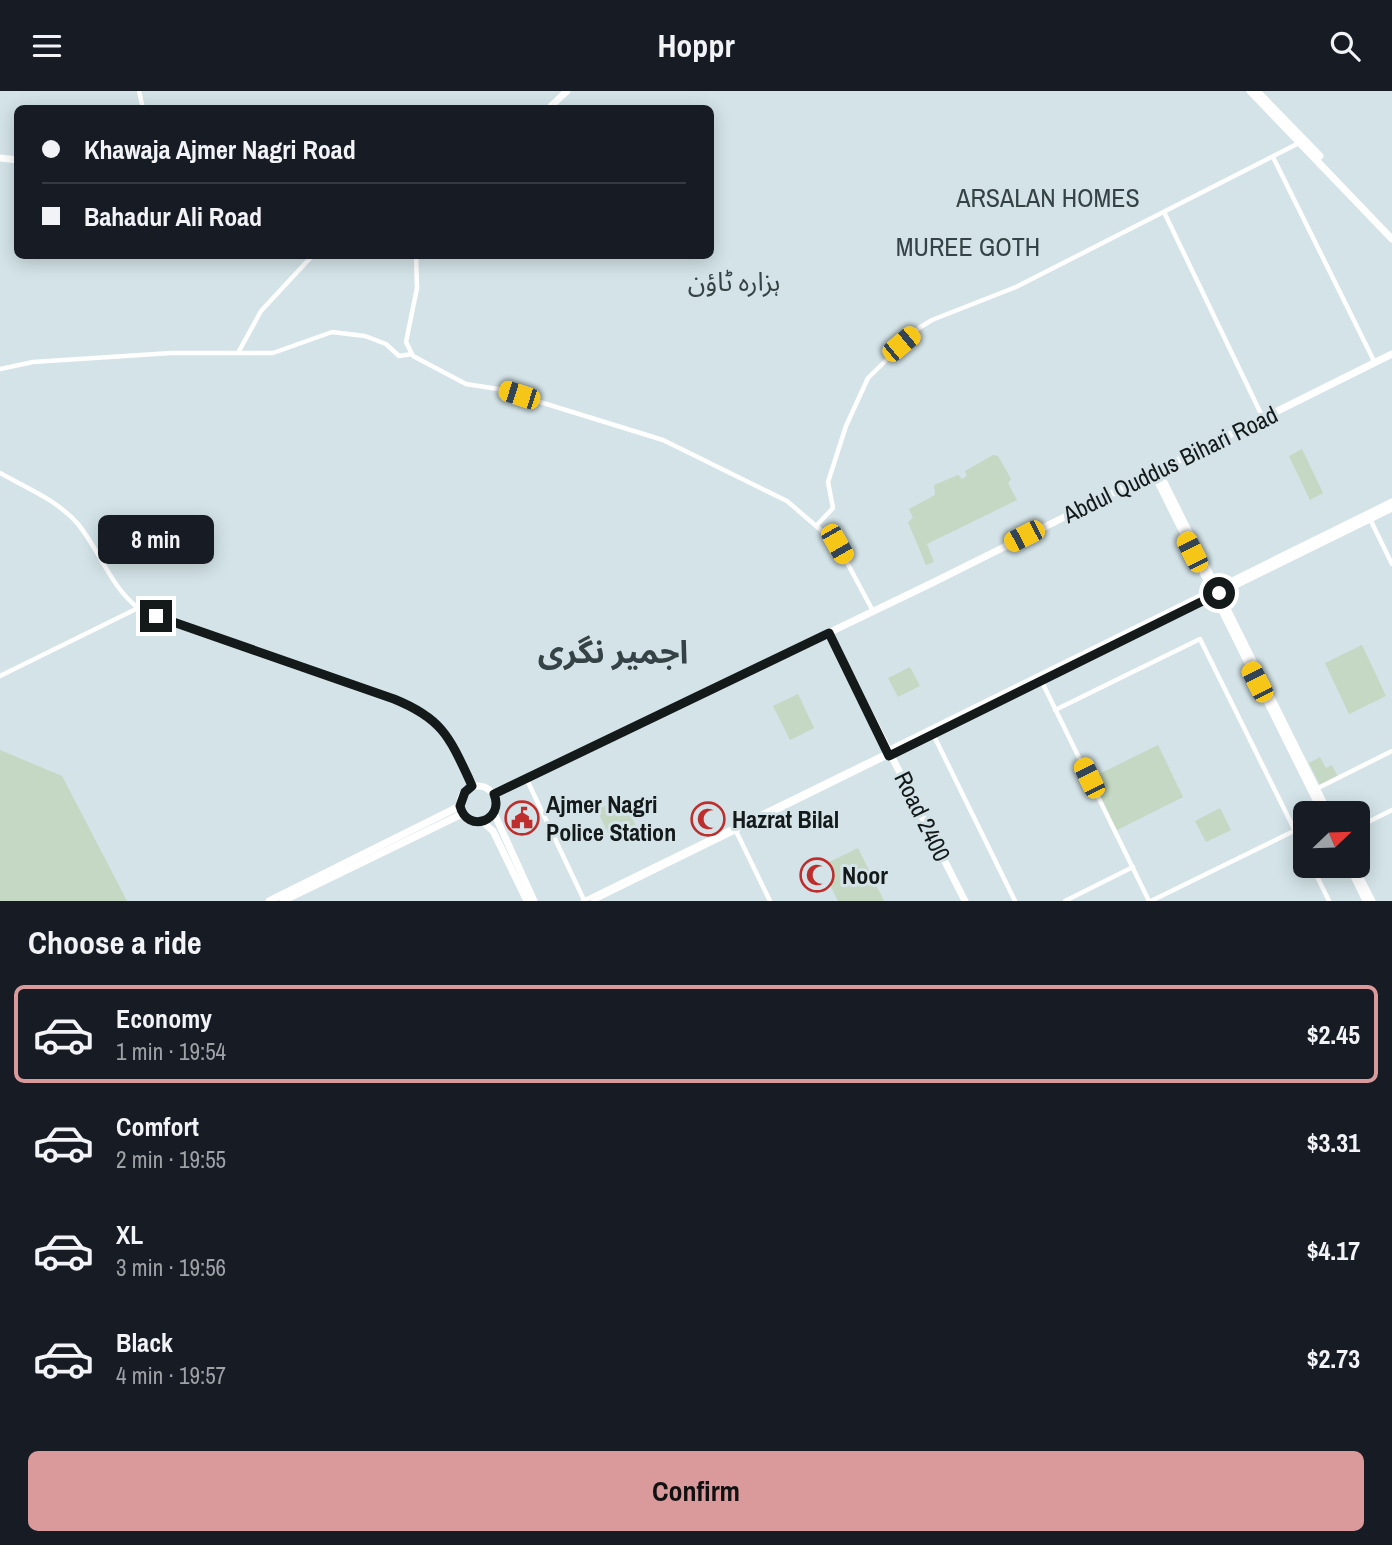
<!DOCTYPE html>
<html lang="en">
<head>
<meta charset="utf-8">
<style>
  :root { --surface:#171b24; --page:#242831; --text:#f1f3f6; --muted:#9ea1a6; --line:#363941; --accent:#da9a9c }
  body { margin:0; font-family:"Archivo Narrow","Noto Sans Arabic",sans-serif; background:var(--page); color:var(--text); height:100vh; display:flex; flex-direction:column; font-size:26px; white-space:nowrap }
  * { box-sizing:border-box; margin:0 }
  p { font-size:23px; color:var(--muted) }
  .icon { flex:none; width:38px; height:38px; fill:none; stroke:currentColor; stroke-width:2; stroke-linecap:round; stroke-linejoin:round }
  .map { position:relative; height:810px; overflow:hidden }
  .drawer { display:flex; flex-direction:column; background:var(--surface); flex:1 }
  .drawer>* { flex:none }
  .top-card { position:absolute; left:14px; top:14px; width:700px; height:154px; border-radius:10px; box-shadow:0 4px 18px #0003; display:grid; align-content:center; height:154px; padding:0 28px; background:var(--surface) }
  .needle { width:46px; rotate:67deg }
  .tools { position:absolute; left:1293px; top:710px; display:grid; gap:14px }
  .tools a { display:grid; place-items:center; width:77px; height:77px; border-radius:10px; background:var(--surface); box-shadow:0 4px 18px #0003; font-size:35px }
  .end { position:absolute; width:32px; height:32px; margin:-16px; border:9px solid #14191a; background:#fff; box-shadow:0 0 0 4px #fff }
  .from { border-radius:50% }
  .bubble { position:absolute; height:49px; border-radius:10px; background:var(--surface); box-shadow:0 4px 18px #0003; font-size:23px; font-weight:700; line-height:49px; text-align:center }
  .car { position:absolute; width:21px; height:42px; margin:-21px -10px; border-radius:9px; box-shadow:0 0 5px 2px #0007; background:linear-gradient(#f5c518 24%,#345 0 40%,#f5c518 0 76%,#345 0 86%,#f5c518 0) }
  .top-card b { display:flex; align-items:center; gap:24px; height:66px; font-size:26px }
  .top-card b+b { border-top:2px solid var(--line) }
  .top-card i { width:18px; height:18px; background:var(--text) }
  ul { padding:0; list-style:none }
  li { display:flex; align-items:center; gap:21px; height:98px; margin:0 14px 10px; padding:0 14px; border:4px solid transparent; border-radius:10px }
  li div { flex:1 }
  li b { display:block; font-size:26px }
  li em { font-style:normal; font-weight:700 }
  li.active { border-color:var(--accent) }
  li>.icon { width:63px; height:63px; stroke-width:1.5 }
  h2 { padding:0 28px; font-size:32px; line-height:84px }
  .primary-button { display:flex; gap:14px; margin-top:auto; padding:14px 28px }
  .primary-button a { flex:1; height:80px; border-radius:10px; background:var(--accent); color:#111; font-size:28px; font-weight:700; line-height:80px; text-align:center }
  header { display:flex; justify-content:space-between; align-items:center; height:91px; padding:0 28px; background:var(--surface); font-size:32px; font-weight:700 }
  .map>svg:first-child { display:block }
</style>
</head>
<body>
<header><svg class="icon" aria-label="menu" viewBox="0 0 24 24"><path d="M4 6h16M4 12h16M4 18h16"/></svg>Hoppr<svg class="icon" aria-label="search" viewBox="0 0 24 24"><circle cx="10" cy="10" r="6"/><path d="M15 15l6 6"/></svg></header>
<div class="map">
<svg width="1392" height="810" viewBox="0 0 1392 810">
  <rect width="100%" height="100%" fill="#d3e3e7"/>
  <g fill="#c4d8c3">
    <polygon points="1302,358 1323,402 1310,409 1289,365"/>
    <polygon points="993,364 998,365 1011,388 1008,392 1017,409 927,453 934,471 926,474 908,431 913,427 909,418 935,404 934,394 958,384 962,388 967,385 965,380"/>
    <polygon points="1362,554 1386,605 1349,623 1325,572"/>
    <polygon points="910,576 920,595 898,606 888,587"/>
    <polygon points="798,603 814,637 790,649 773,615"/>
    <polygon points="1158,654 1183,706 1115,740 1089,688"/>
    <polygon points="0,659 62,685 127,810 0,810"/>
    <polygon points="1320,666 1326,677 1332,674 1338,686 1320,694 1309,672"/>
    <polygon points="622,707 638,739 613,752 597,719"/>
    <polygon points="1220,717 1231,739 1206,751 1195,730"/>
    <polygon points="858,757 884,810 838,810 821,775"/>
  </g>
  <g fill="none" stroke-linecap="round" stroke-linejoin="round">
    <g stroke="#fff" stroke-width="4.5">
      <polyline points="139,0 143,18"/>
      <polyline points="1273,66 1375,272"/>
      <polyline points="1164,121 1263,327"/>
      <polyline points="416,164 417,197 406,251 413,265 466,293 498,298 663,349 787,410 837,453 873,520"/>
      <polyline points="238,262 261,220 313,164"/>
      <polyline points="0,278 33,271 171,262 273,262 332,241 365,245 386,253 399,265 412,263"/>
      <path d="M0,382C27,397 57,409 78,433C100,460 110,495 138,517L394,608C441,626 454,650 472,695"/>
      <polyline points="1370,428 1392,473"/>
      <polyline points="817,434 833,417 828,391 846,335 868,287 919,237 932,229 1016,196 1301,51"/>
      <polyline points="0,585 138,517"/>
      <polyline points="1041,589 1149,810"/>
      <polyline points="1055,619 1200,548 1306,762"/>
      <polyline points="933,643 1015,810"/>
      <polyline points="527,689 584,809"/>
      <polyline points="1316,698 1392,660"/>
      <polyline points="1358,736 1392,719"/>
      <polyline points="736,740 770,810"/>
      <polyline points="1312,775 1329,810"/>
      <polyline points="583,810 890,660"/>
      <polyline points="593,810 892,663"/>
      <polyline points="1065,810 1133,776"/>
      <polyline points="1151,810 1306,734"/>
    </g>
    <g stroke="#fff" stroke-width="7">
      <polyline points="1250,0 1392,148"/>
      <polyline points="1257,0 1320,65"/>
      <polyline points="548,18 567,0"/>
      <polyline points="0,67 18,69"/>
      <polyline points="1158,379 1329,723"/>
      <polyline points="1153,381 1323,723"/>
      <polyline points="1201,511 1392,417"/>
      <polyline points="829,542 965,810"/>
      <polyline points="890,659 1392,411"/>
      <circle cx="478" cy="713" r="18"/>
      <polyline points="494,703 932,492 1392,263"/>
      <polyline points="494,722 534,810"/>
      <polyline points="483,731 493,740 527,810"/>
      <polyline points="1349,775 1366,810"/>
      <polyline points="1354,775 1372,810"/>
      <polyline points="269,810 460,715"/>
      <polyline points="283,810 462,723"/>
    </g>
  </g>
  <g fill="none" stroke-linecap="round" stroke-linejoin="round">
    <path stroke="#14191a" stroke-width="9" d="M156,525L394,608C441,627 449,645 469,688L472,695L465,701L460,715C467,743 505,730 494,703L829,542L889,665L1219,502"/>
  </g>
  <defs>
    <symbol id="civic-ring" viewBox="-11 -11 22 22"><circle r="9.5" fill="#d3e3e7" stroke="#bd2e2d" stroke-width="1.5"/><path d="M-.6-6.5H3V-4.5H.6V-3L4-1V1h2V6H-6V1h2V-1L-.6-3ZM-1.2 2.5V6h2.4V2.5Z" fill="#bd2e2d"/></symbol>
    <symbol id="mosque-ring" viewBox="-11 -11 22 22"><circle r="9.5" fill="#d3e3e7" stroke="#bd2e2d" stroke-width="1.5"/><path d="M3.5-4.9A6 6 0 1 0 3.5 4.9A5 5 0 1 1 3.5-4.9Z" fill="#bd2e2d"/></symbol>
  </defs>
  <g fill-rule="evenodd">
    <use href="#civic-ring" x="503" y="708" width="38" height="38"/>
    <use href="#mosque-ring" x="689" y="709" width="38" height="38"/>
    <use href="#mosque-ring" x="798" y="765" width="38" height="38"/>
  </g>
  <g text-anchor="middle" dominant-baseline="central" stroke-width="6" stroke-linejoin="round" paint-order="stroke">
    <g font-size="24" fill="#14191a" stroke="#d3e3e7">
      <text transform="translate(1170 373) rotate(-26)">Abdul Quddus Bihari Road</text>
      <text transform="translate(923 725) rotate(64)">Road 2400</text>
    </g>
    <g font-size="24" font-weight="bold" fill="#14191a" stroke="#d3e3e7" text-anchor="start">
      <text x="546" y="713">Ajmer Nagri<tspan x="546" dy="28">Police Station</tspan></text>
      <text x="732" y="728">Hazrat Bilal</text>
      <text x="842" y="784">Noor</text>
    </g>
    <g font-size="26" fill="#364346" stroke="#d3e3e7">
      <text x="1048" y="106">ARSALAN HOMES</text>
      <text x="968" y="155">MUREE GOTH</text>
      <text x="734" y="190">ہزارہ ٹاؤن</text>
    </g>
    <g font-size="32" font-weight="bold" fill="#364346" stroke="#d3e3e7">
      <text x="613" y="560">اجمیر نگری</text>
    </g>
  </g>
</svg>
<div class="tools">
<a><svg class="needle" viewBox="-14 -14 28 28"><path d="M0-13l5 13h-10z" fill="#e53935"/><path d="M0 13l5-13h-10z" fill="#9ea1a6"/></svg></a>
</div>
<i class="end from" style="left:1219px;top:502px"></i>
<i class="end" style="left:156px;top:525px"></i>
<div class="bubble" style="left:98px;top:424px;width:116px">8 min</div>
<i class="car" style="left:901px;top:253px;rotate:50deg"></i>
<i class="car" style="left:519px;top:304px;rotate:288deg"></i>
<i class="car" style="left:1024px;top:445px;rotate:243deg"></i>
<i class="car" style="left:837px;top:453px;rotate:150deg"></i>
<i class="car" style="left:1192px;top:461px;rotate:333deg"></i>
<i class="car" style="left:1257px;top:591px;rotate:333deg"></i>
<i class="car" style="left:1089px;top:687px;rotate:334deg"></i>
<div class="top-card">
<b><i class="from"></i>Khawaja Ajmer Nagri Road</b>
<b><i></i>Bahadur Ali Road</b>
</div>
</div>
<section class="drawer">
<h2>Choose a ride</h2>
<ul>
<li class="active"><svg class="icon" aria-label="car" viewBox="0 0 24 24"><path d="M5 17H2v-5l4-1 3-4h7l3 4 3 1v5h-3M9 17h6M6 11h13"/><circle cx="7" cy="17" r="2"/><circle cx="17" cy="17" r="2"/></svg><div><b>Economy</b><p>1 min · 19:54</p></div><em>$2.45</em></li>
<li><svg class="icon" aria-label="car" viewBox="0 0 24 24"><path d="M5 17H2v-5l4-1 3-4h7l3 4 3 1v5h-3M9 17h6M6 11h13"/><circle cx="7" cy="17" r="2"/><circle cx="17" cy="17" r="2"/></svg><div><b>Comfort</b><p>2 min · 19:55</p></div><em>$3.31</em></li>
<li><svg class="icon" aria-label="car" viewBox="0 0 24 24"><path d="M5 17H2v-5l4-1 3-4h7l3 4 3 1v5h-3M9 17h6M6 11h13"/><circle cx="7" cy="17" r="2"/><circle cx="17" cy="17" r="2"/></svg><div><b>XL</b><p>3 min · 19:56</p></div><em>$4.17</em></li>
<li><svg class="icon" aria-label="car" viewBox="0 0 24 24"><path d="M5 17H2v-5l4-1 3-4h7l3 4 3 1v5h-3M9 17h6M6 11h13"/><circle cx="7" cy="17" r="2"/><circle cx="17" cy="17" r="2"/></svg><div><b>Black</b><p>4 min · 19:57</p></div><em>$2.73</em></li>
</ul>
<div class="primary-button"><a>Confirm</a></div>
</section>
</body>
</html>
